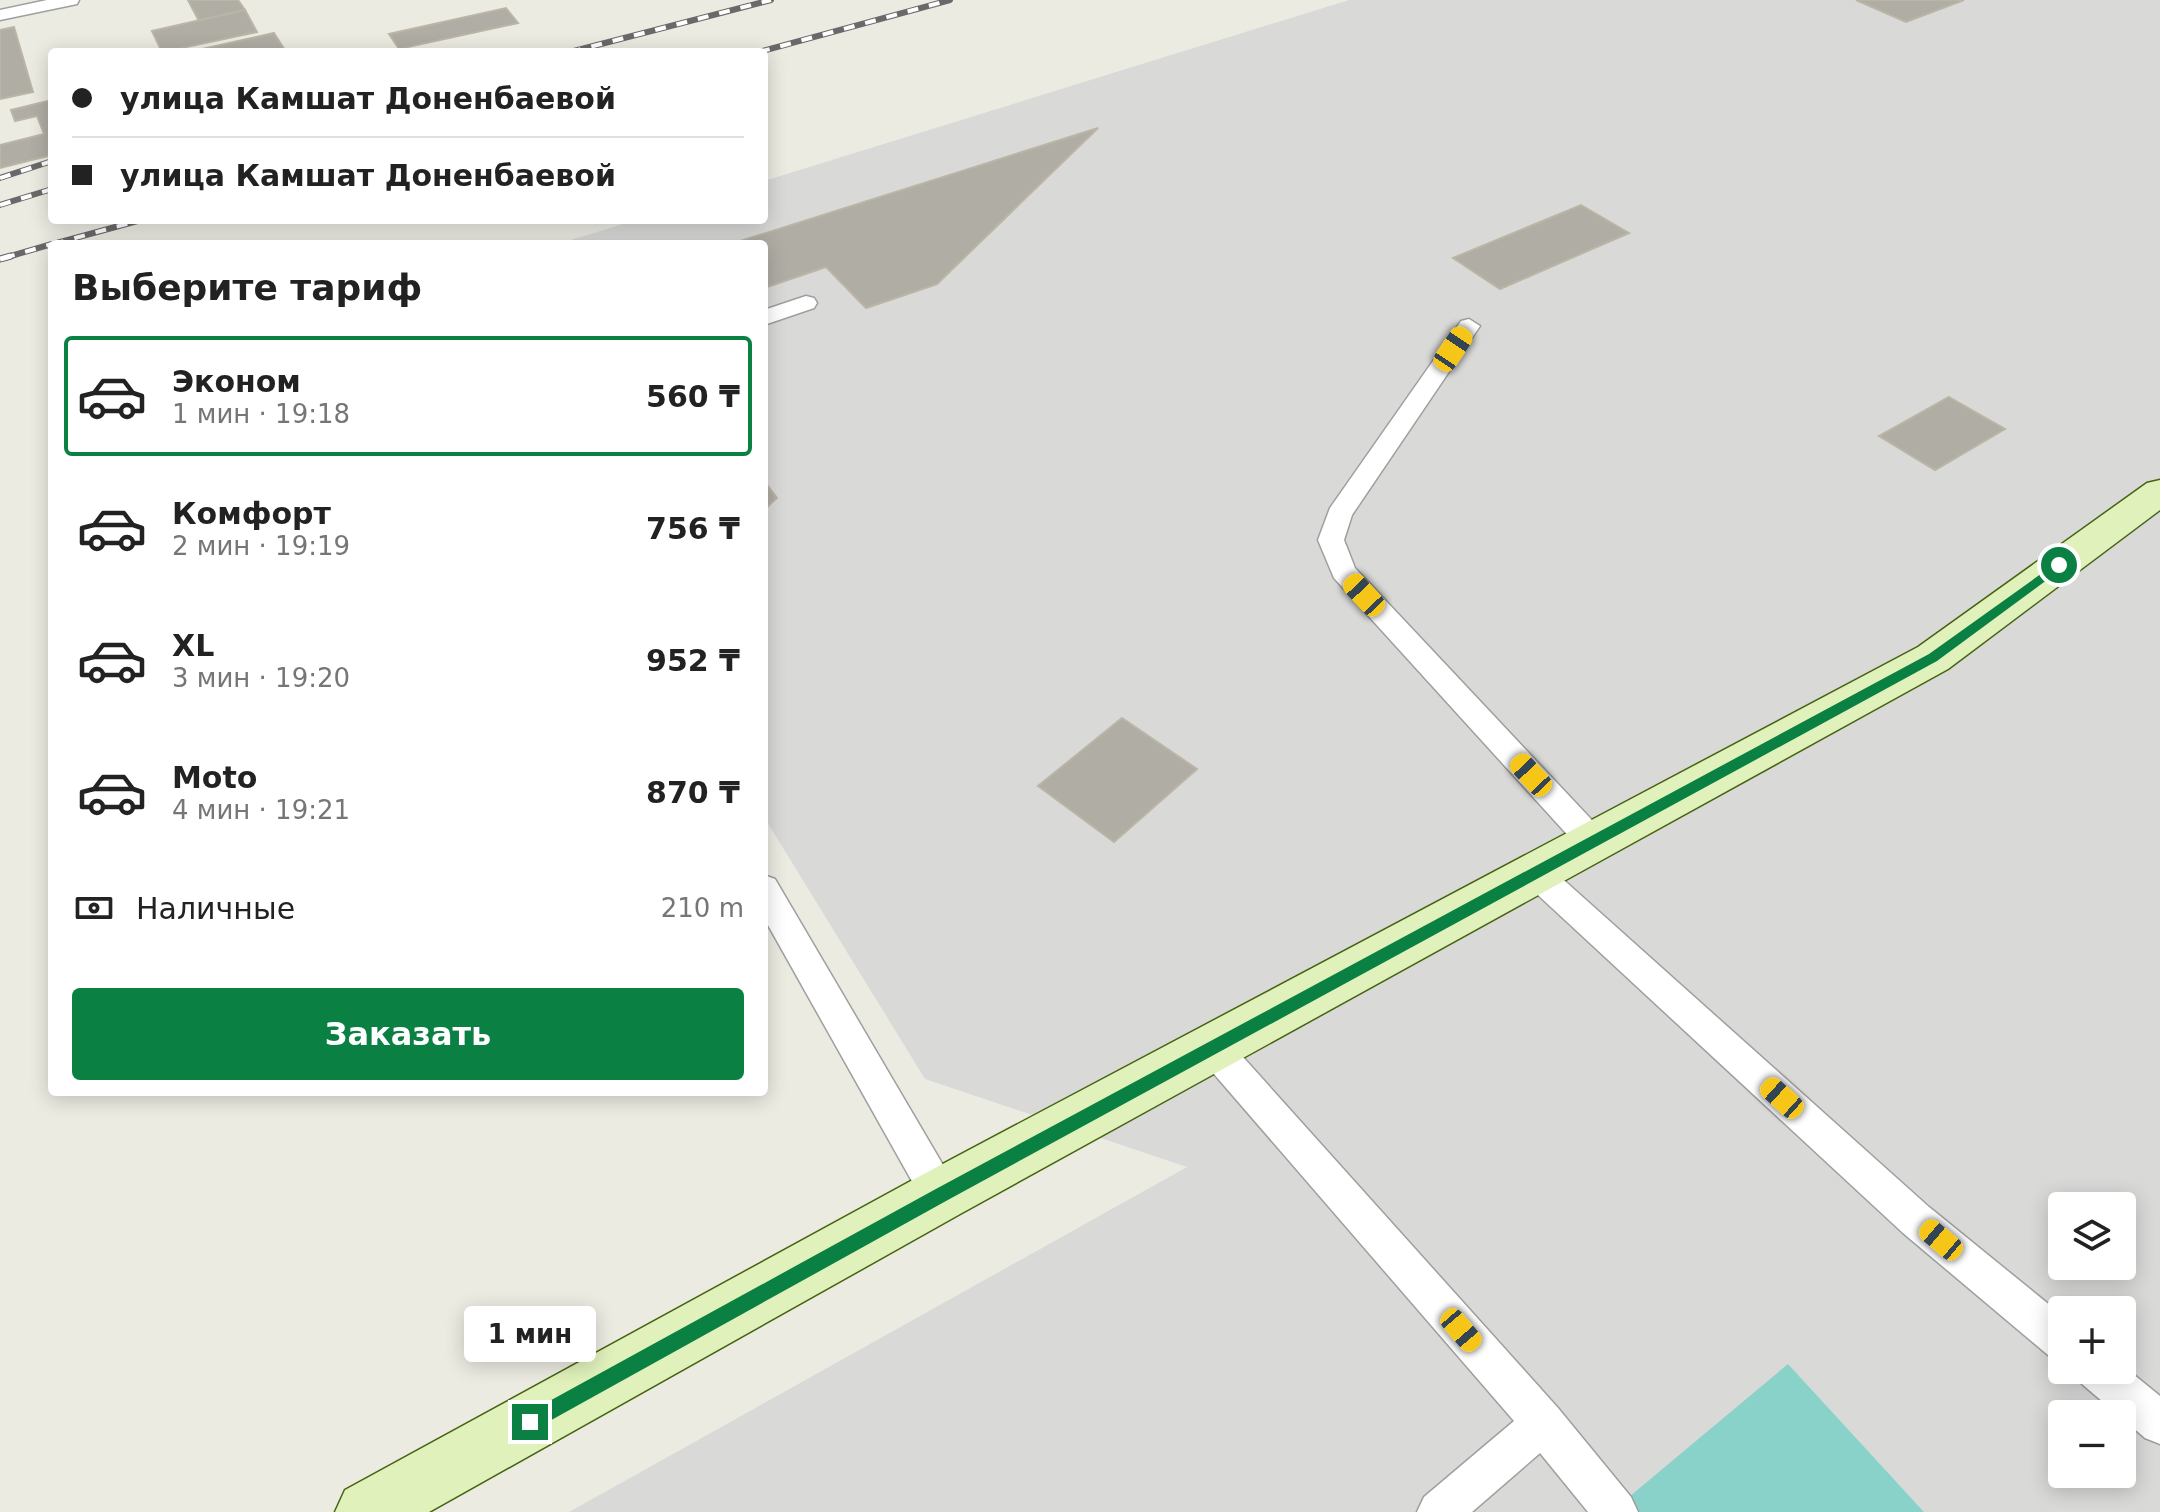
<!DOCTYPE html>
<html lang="ru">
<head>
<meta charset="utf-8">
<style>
  :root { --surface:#fff; --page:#f6f6f6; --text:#222; --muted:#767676; --line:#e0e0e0; --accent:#0b8043 }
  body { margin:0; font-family:"DejaVu Sans",sans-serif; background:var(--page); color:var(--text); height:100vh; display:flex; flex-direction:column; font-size:30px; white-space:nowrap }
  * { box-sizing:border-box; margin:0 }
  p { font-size:26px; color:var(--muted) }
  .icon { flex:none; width:44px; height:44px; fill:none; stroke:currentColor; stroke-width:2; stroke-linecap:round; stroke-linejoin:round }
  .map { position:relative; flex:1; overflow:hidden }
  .details { position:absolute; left:48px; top:240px; width:720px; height:856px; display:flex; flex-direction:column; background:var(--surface); border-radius:8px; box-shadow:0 4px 20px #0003 }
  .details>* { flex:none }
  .hud { position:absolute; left:48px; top:48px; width:720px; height:176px; border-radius:8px; box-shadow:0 4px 20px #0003; display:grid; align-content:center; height:176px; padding:0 24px; background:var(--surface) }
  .fabs { position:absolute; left:2048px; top:1192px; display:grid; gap:16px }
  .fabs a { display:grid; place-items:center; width:88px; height:88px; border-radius:8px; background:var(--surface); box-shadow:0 4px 20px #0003; font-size:40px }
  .end { position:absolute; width:36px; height:36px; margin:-18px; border:10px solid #0b8043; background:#fff; box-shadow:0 0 0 4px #fff }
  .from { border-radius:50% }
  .bubble { position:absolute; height:56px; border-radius:8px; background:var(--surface); box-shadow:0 4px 20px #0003; font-size:26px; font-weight:800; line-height:56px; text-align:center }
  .car { position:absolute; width:24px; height:48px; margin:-24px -12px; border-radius:10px; box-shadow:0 0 6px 2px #0007; background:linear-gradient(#f5c518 24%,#345 0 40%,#f5c518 0 76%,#345 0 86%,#f5c518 0) }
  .hud b { display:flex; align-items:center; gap:28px; height:76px; font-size:30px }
  .hud b+b { border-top:2px solid var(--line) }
  .hud i { width:20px; height:20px; background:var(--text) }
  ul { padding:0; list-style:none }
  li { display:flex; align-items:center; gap:24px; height:120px; margin:0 16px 12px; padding:0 8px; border:4px solid transparent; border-radius:8px }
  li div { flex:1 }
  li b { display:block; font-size:30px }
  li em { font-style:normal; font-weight:800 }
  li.active { border-color:var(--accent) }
  li>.icon { width:72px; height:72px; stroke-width:1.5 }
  h2 { padding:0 24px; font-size:36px; line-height:96px }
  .pay { display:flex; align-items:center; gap:20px; height:88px; padding:0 24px; font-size:30px }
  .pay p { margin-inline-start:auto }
  .cta { display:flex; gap:16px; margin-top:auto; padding:16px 24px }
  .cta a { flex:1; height:92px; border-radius:8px; background:var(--accent); color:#fff; font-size:32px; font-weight:800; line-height:92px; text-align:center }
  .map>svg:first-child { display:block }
</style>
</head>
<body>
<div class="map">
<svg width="2160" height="1512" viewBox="0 0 2160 1512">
  <rect width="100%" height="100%" fill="#ecebe2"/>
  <path fill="#d9d9d8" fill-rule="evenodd" d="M1349,0H2160V1512H1924L1797,1374L1902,1512H569L1187,1167L925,1079L764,817V244H558L636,220H764V181ZM2062,1206H2122V1266H2062ZM2062,1310H2122V1370H2062ZM2062,1414H2122V1474H2062Z"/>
  <polygon fill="#89d2c9" points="1788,1364 1924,1512 1611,1512"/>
  <g fill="#b0ada5" stroke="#bbb5a6" stroke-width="2">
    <polygon points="188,0 238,0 245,10 199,21"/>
    <polygon points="1856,0 1964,0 1906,22"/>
    <polygon points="506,8 518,23 399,49 389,34"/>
    <polygon points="245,10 257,32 162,52 152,31"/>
    <polygon points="14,27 33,92 0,99 0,30"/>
    <polygon points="274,33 286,52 189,52"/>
    <polygon points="52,100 52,145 49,146 52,155 0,168 0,145 44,134 37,116 15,121 11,110"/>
    <polygon points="1098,128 937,284 866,308 826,267 764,288 764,244 731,244"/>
    <polygon points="1581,205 1629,233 1500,289 1453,258"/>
    <polygon points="1949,397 2005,429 1935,470 1879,436"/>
    <polygon points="764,481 777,498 764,510"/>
    <polygon points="1122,718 1197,769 1114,842 1038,786"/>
  </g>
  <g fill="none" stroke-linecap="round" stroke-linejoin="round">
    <defs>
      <g id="lane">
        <polygon points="47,0 79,0 77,4 0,20 0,10"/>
        <polygon points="806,296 814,298 817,303 814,308 764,325 764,310"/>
        <polygon points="1469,319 1480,326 1352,515 1344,540 1355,568 1605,834 1610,843 1605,852 1594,856 1583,852 1334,578 1318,540 1330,508 1461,321"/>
        <polygon points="1536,861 1547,865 1929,1207 2062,1315 2062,1361 2048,1355 1903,1233 1525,883 1520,874 1525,865"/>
        <polygon points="764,875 775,879 953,1182 959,1195 953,1208 940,1213 927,1208 764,918"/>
        <polygon points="1213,1032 1225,1037 1558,1408 1631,1497 1638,1512 1588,1512 1540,1453 1472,1512 1417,1512 1424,1497 1514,1421 1201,1059 1195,1048 1201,1037"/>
        <polygon points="2122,1365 2160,1396 2160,1444 2145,1438 2122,1418 2122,1414 2117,1414 2082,1384 2076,1370 2122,1370"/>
      </g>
      <polygon id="secondary" points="2160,480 2160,510 1948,669 960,1214 429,1512 335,1512 345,1490 920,1176 1918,647 2147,483"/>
    </defs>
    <use href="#lane" stroke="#9f9f9f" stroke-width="3"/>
    <use href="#secondary" stroke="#456311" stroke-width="3"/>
    <use href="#lane" fill="#fff" fill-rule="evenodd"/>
    <use href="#secondary" fill="#e0f1bb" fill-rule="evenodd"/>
    <defs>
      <g id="rail-far1">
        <polyline points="570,52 771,0"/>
        <polyline points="759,52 950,0"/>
        <polyline points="0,178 52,161"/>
        <polyline points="0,205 52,189"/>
        <polyline points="53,244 141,220"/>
        <polyline points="4,258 52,244"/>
      </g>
      <polyline id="rail" points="0,259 11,256"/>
    </defs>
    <use href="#rail-far1" stroke="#696969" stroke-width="6"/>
    <use href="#rail" stroke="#696969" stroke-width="7"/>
    <use href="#rail-far1" stroke="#fff" stroke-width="4" stroke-dasharray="11" stroke-linecap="butt"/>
    <use href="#rail" stroke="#fff" stroke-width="5" stroke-dasharray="14" stroke-linecap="butt"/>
  </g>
  <polygon fill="#0b8043" points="2059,561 2065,565 2063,568 1937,661 946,1201 537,1428 530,1431 524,1428 521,1422 524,1415 934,1190 1929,654"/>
</svg>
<div class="fabs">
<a><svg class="icon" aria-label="layers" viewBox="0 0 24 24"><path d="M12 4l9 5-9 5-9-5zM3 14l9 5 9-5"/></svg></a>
<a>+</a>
<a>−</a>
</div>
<i class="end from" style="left:2059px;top:565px"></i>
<i class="end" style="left:530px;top:1422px"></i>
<div class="bubble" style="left:464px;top:1306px;width:132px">1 мин</div>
<i class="car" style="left:1453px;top:349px;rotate:34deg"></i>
<i class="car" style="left:1364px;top:595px;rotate:317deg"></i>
<i class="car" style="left:1531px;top:775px;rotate:317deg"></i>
<i class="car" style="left:1782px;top:1098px;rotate:312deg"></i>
<i class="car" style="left:1941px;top:1240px;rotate:310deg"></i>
<i class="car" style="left:1461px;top:1330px;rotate:139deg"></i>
<div class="hud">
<b><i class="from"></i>улица Камшат Доненбаевой</b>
<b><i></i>улица Камшат Доненбаевой</b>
</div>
<section class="details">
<h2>Выберите тариф</h2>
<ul>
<li class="active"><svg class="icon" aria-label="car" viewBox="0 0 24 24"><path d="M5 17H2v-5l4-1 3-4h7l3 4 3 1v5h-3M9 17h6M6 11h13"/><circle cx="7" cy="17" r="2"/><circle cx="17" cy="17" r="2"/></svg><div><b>Эконом</b><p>1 мин · 19:18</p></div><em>560 ₸</em></li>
<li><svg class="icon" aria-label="car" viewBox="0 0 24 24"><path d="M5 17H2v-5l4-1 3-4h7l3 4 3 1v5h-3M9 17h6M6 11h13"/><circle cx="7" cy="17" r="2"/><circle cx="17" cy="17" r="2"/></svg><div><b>Комфорт</b><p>2 мин · 19:19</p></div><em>756 ₸</em></li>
<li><svg class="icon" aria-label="car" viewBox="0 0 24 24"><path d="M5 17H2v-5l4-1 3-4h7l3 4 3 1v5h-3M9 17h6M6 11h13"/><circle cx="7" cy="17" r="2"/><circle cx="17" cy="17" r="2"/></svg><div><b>XL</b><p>3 мин · 19:20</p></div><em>952 ₸</em></li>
<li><svg class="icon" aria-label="car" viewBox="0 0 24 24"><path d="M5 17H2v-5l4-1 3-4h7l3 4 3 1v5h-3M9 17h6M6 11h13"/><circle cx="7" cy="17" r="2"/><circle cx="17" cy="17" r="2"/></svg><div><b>Moto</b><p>4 мин · 19:21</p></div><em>870 ₸</em></li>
</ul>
<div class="pay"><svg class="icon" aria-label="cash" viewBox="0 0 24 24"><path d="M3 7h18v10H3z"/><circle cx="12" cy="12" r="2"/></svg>Наличные<p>210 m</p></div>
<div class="cta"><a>Заказать</a></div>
</section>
</div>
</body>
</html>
